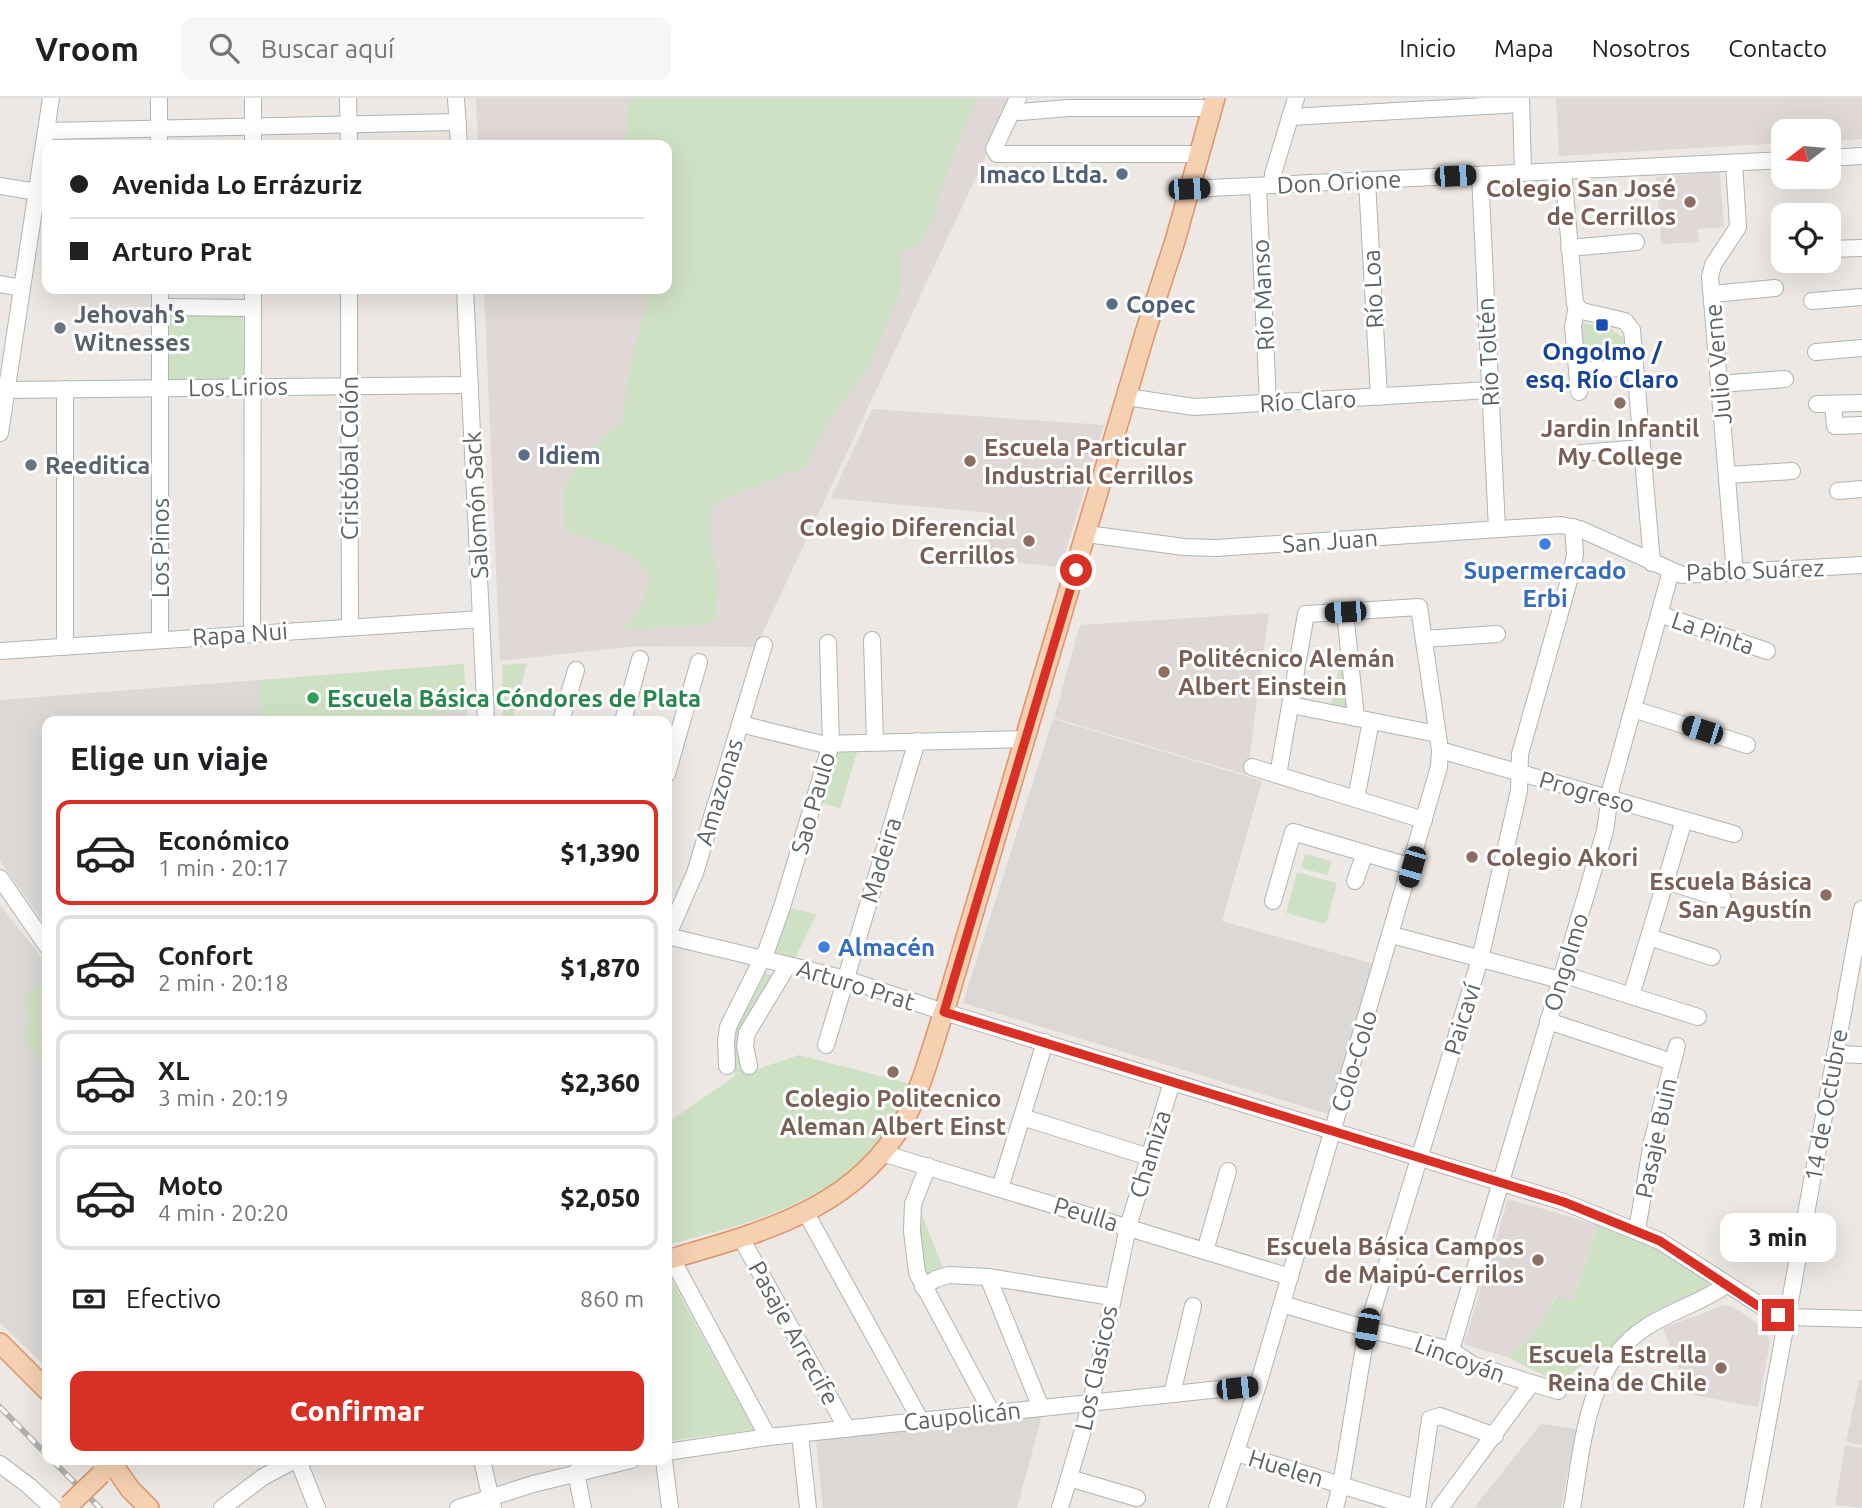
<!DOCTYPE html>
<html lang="es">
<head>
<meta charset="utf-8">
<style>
  :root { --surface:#fff; --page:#f6f6f6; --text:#202124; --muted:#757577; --line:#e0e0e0; --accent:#d93025 }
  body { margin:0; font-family:Ubuntu,sans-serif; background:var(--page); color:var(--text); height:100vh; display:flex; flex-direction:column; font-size:26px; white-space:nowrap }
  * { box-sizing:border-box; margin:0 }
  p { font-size:23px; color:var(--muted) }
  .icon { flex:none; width:38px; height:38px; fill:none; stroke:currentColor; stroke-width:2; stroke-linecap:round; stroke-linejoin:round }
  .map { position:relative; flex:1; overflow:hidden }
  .sheet { position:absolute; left:42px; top:618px; width:630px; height:749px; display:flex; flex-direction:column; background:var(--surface); border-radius:14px; box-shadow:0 7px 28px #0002 }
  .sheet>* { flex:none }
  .guide { position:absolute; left:42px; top:42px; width:630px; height:154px; border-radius:14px; box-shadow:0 7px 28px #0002; display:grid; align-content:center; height:154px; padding:0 28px; background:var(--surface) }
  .needle { width:46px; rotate:254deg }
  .controls { position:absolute; left:1771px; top:21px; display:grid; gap:14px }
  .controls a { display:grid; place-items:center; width:70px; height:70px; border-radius:14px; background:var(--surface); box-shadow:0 7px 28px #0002; font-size:35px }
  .end { position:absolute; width:32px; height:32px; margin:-16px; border:9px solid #d93025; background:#fff; box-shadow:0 0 0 4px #fff }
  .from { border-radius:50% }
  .bubble { position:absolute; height:49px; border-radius:14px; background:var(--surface); box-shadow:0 7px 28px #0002; font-size:23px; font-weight:800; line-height:49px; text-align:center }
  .car { position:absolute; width:21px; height:42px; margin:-21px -10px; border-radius:9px; box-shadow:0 0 5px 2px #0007; background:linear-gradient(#222 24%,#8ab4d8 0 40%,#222 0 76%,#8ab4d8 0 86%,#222 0) }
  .guide b { display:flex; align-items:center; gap:24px; height:66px; font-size:26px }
  .guide b+b { border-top:2px solid var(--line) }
  .guide i { width:18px; height:18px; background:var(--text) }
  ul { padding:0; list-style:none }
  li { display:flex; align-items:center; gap:21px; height:105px; margin:0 14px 10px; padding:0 14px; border:4px solid var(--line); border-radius:14px }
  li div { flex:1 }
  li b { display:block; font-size:26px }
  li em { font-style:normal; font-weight:800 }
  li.selected { border-color:var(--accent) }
  li>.icon { width:63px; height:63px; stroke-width:1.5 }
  h2 { padding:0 28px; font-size:32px; line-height:84px }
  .pay { display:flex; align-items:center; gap:18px; height:77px; padding:0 28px; font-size:26px }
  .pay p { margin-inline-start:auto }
  .cta { display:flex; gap:14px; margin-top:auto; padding:14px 28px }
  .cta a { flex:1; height:80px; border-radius:14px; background:var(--accent); color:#fff; font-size:28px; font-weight:800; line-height:80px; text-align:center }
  header { display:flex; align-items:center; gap:42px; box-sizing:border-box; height:98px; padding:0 35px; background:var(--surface); border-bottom:2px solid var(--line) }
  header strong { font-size:33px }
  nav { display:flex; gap:38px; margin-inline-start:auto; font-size:24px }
  .search { width:490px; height:63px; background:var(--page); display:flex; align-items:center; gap:18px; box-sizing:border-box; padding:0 24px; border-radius:14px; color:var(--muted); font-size:26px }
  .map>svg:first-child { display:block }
</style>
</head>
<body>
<header>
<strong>Vroom</strong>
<div class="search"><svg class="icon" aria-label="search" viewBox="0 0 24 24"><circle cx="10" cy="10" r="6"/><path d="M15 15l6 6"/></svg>Buscar aquí</div>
<nav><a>Inicio</a><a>Mapa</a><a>Nosotros</a><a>Contacto</a></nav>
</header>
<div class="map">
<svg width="1862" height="1410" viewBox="0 0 1862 1410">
  <rect width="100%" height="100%" fill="#ede8e4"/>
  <g fill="#dcd8d6">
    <polygon points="259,582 262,623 47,623 47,829 0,763 0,602"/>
    <polygon points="1053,621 1262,683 1222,823 1374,866 1328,1016 963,905"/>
    <polygon points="0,807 47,866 47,1270 0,1225"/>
    <polygon points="1859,1282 1862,1282 1862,1347 1846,1344"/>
    <polygon points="1042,1317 1017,1410 823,1410 816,1341"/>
    <polygon points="1541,1326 1576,1331 1561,1410 1474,1410"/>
  </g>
  <g fill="#dfd8d6">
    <polygon points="476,0 1013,0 756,549 636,548 500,563 484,191 667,191 667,47 478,47"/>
    <polygon points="1556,0 1862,0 1862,41 1829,43 1829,33 1783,33 1783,45 1559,58"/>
    <polygon points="1720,74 1724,129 1698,131 1699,144 1661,146 1656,79"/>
    <polygon points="872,311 1104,327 1061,469 987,462 991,415 831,400"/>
    <polygon points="1269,515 1247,677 1054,620 1080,527"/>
    <polygon points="467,613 468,623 360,623"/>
    <polygon points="1508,1101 1598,1127 1573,1202 1555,1198 1546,1220 1537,1233 1507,1259 1464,1246"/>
    <polygon points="1725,1207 1735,1210 1765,1231 1770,1244 1758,1309 1687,1296 1663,1230"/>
    <polygon points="1845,1347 1862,1350 1862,1410 1835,1407"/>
  </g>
  <g fill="#cfe1c4">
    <path d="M631,0H978L967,21L939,98L935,118L919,147L901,154L900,196L869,269L828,324L805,369L726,399L711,409V446L718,478L715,523L694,528L624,532L642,507L650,479L633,458L565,431L564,392L583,357L623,323C627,279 635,243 649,201L636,191H667V47H627V16Z"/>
    <polygon points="165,215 243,215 244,281 165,282"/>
    <polygon points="1579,224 1611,231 1624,241 1626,268 1582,269"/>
    <polygon points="1344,545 1348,612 1331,608"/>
    <polygon points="527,565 512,623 503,623 502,567"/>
    <polygon points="464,566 467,613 360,623 262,623 259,582"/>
    <polygon points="857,654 840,711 818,703 834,655"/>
    <polygon points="1305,756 1332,763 1328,777 1301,770"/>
    <polygon points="1297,774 1337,785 1326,826 1286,815"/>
    <polygon points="787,809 816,816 795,861 773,855"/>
    <path d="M760,873L784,881L748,945L755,972L799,957L915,987C904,1005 894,1025 881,1042C825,1109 747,1125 667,1147V1025L735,978L730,937Z"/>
    <path d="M47,884V958L42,960L32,955L24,937C33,925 28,913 25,900L36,888Z"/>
    <polygon points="920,1112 943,1170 925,1181 918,1155"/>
    <path d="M1598,1127L1649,1145L1709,1185L1705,1191L1624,1237L1601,1264L1595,1257L1559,1285L1507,1259C1532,1240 1543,1227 1556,1198L1573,1202Z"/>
    <polygon points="667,1174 754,1332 667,1343"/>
  </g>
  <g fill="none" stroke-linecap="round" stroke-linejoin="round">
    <defs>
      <g id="minor">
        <polyline points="159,0 159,47"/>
        <polyline points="253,0 253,47"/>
        <polyline points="348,0 349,47"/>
        <polyline points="456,0 459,47"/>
        <polyline points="1018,0 994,51 997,56 1199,56"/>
        <polyline points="1521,0 1523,75"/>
        <polyline points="1012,13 1020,14 1069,10 1212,10"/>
        <polyline points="1290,19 1521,6"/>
        <polyline points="46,33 458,24"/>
        <polyline points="1829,60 1862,58"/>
        <polyline points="1734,65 1738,129 1713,167 1710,179 1735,475"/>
        <polyline points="1563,73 1575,206 1582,213 1625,223 1632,232 1652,465"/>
        <polyline points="1480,77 1497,431"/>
        <polyline points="1367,83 1379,299"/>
        <polyline points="1272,87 1273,76 1296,0"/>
        <polyline points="0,88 37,94"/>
        <polyline points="1258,88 1268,305"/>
        <polyline points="1189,91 1783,62"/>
        <polyline points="1569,150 1636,144"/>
        <polyline points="1829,151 1862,150"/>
        <polyline points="0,186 22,190"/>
        <polyline points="160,191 160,542"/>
        <polyline points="349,191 350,528"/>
        <polyline points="465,191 486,623"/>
        <polyline points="1712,196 1775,190"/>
        <polyline points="1812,203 1862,199"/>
        <polyline points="160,209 253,210"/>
        <polyline points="1577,209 1573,228 1579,294"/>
        <polyline points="1816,254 1862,250"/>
        <polyline points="1577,273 1635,269"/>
        <polyline points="1719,286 1785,281"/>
        <polyline points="7,292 470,287"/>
        <polyline points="1127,299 1194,309 1490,292"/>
        <polyline points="1817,306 1862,305"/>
        <polyline points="1833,306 1835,328 1862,327"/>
        <polyline points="0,335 51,0"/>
        <polyline points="1581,355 1642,350"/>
        <polyline points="1727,377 1792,373"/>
        <polyline points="1838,393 1862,391"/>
        <polyline points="1087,436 1184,449 1216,450 1561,427 1580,431 1682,477 1862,467"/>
        <polyline points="1345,514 1356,620"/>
        <polyline points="1659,516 1767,553"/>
        <polyline points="252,535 253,191"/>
        <polyline points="1424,541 1497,536"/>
        <polyline points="872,542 875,644"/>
        <polyline points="65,548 65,291"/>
        <polyline points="0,553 481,521"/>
        <polyline points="1291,607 1437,636"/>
        <polyline points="1633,611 1747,647"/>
        <polyline points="561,623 576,572"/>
        <polyline points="623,623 640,561"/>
        <polyline points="740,626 822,646 1025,641"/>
        <polyline points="1440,652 1734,736"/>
        <polyline points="1252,669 1424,722"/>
        <polyline points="667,676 699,564"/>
        <polyline points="1356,701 1371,623"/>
        <polyline points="0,780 47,848"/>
        <polyline points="1355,783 1365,755"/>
        <polyline points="1666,783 1723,801"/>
        <polyline points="1273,803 1293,734 1412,769"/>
        <polyline points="1392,837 1560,882"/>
        <polyline points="667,838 846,881 944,914 1564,1104 1660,1143 1772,1215 1787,1219 1862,1221"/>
        <polyline points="667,839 695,775 764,547"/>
        <polyline points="1649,839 1712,859"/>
        <polyline points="1562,876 1698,919"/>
        <polyline points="1631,898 1684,722"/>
        <polyline points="1548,923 1672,964"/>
        <polyline points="826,947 917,643"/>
        <polyline points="1835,956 1862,957"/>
        <polyline points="727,968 726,943 728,929 767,851 782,809 831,646 828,545"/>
        <polyline points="749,968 745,948 747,935 788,867"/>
        <polyline points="1022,1019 1149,1059"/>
        <polyline points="882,1055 1290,1179"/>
        <polyline points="928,1068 913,1106 912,1133 917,1175 992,1315"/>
        <polyline points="1000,1090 1045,944"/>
        <polyline points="806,1115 921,1323"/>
        <polyline points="1637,1132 1652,1044 1677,948"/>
        <polyline points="741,1140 847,1331"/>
        <polyline points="1205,1153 1228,1073"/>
        <polyline points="672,1161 768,1339"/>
        <polyline points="988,1179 1041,1310"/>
        <polyline points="923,1189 936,1181 949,1177 988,1179 1112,1199"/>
        <polyline points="1282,1206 1367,1231 1451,1252 1473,1267 1558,1293"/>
        <polyline points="1451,1252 1605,733 1611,690 1671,473"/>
        <polyline points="1172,1296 1193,1208"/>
        <polyline points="800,1336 808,1410"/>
        <polyline points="667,1354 768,1339 1258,1287"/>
        <polyline points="1237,1355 1415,1410"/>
        <polyline points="298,1362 317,1410"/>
        <polyline points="482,1362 493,1410"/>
        <polyline points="664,1362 670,1410"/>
        <polyline points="0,1366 29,1388 53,1410"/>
        <polyline points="576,1374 583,1410"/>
        <polyline points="1069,1380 1137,1400"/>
        <polyline points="222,1410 263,1379 295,1362"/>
        <polyline points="458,1410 533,1386 631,1362"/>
        <polyline points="1060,1410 1091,1305 1128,1129 1172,984"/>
        <polyline points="1217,1410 1258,1287 1439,669 1440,652 1419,509 1306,516 1278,677"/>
        <polyline points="1335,1410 1341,1387 1367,1231 1480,861 1519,693 1520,656 1572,472 1575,456 1573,429"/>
        <polyline points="1417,1410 1430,1321 1440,1318 1495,1338"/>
        <polyline points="1440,1410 1531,1286"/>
        <path d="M1572,1410C1583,1347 1586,1268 1645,1230C1670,1213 1701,1205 1726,1187"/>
        <polyline points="1752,1410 1862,811"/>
      </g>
      <g id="major">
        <path d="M667,1162C758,1135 858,1112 906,1019C924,983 934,942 947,904L1145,235L1175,143L1215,0"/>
        <polyline points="0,1245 47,1292"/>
        <polyline points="110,1362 130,1391 149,1410"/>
      </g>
    </defs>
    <use href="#minor" stroke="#afb4b5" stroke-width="18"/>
    <use href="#major" stroke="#e0926a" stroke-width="22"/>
    <use href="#minor" stroke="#fff" stroke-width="16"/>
    <use href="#major" stroke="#f5d0b1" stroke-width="19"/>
    <defs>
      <g id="rail">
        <polyline points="0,1309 47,1357"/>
        <polyline points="52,1362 100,1410"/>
      </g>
    </defs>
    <use href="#rail" stroke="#b0b1b1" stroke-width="6"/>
    <use href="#rail" stroke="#fff" stroke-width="3.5" stroke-dasharray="10" stroke-linecap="butt"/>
    <defs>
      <polyline id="major-bridge" points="69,1407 101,1376"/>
    </defs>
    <use href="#major-bridge" stroke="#e0926a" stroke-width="22" stroke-linecap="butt"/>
    <use href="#major-bridge" stroke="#f5d0b1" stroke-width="19"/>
  </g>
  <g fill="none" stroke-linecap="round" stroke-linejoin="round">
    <polyline stroke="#d93025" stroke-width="9" points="1076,472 944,914 1564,1104 1660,1143 1758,1208 1778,1217"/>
  </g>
  <g fill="#5c6f8a" stroke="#fff" stroke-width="2.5">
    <circle cx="1122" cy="76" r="7"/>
    <circle cx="1112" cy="206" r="7"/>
    <circle cx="524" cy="357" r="7"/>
  </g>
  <g fill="#8d6e63" stroke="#fff" stroke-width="2.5">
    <circle cx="1690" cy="104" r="7"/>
    <circle cx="1620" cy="305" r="7"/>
    <circle cx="970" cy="363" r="7"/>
    <circle cx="1029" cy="443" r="7"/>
    <circle cx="1164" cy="574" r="7"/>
    <circle cx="1472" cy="759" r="7"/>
    <circle cx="1826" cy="797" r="7"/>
    <circle cx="893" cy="974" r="7"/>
    <circle cx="1538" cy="1162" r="7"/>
    <circle cx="1721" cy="1270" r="7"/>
  </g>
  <rect fill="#1a4fb4" stroke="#fff" stroke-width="2.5" x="1595" y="220" width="14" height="14" rx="3.5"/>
  <g fill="#6b7280" stroke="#fff" stroke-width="2.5">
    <circle cx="60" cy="230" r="7"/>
    <circle cx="31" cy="367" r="7"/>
  </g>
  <g fill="#3f7fe0" stroke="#fff" stroke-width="2.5">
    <circle cx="1545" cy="446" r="7"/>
    <circle cx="824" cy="849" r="7"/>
  </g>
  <circle fill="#2e9e5b" stroke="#fff" stroke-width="2.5" cx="313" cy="600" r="7"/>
  <g text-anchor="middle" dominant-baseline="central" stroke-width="6" stroke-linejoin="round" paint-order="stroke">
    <g font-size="24" font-weight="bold" fill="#4e5e75" stroke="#fff" text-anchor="start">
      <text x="1108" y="76" text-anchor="end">Imaco Ltda.</text>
      <text x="1126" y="206">Copec</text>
      <text x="538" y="357">Idiem</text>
    </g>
    <g font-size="24" fill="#5c6263" stroke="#fff">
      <text transform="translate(1339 84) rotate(-3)">Don Orione</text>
      <text transform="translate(1373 191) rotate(-93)">Río Loa</text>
      <text transform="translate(1263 197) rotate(-93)">Río Manso</text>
      <text transform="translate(1488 254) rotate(-93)">Río Toltén</text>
      <text transform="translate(1718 266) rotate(-95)">Julio Verne</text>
      <text transform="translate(238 289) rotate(-1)">Los Lirios</text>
      <text transform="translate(1308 303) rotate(-3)">Río Claro</text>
      <text transform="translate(349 360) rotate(-90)">Cristóbal Colón</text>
      <text transform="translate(476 407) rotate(-93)">Salomón Sack</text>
      <text transform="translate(1330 443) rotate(-4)">San Juan</text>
      <text transform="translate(160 450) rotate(-90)">Los Pinos</text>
      <text transform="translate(1755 472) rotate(-2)">Pablo Suárez</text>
      <text transform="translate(1713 535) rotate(19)">La Pinta</text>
      <text transform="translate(240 536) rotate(-4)">Rapa Nui</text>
      <text transform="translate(719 694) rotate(-73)">Amazonas</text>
      <text transform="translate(1587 694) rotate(16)">Progreso</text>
      <text transform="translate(813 705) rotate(-74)">Sao Paulo</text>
      <text transform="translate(881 762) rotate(-73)">Madeira</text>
      <text transform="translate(1566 864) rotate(-73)">Ongolmo</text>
      <text transform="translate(856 887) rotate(17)">Arturo Prat</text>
      <text transform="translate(1462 921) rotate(-73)">Paicaví</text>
      <text transform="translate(1354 963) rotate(-73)">Colo-Colo</text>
      <text transform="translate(1826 1007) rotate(-80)">14 de Octubre</text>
      <text transform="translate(1656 1040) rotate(-78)">Pasaje Buin</text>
      <text transform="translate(1150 1056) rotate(-73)">Chamiza</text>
      <text transform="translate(1086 1116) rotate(17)">Peulla</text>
      <text transform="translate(794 1235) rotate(61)">Pasaje Arrecife</text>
      <text transform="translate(1460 1261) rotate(20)">Lincoyán</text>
      <text transform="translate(1096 1270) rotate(-78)">Los Clasicos</text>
      <text transform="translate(962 1318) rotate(-6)">Caupolicán</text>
      <text transform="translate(1286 1370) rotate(17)">Huelen</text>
    </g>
    <g font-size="24" font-weight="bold" fill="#785e54" stroke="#fff" text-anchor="end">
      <text x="1676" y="90">Colegio San José<tspan x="1676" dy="28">de Cerrillos</tspan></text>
      <text x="1620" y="330" text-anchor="middle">Jardin Infantil<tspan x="1620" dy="28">My College</tspan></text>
      <text x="984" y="349" text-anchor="start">Escuela Particular<tspan x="984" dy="28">Industrial Cerrillos</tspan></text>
      <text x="1015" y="429">Colegio Diferencial<tspan x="1015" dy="28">Cerrillos</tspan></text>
      <text x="1178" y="560" text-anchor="start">Politécnico Alemán<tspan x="1178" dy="28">Albert Einstein</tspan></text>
      <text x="1486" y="759" text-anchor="start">Colegio Akori</text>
      <text x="1812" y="783">Escuela Básica<tspan x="1812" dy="28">San Agustín</tspan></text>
      <text x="893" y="1000" text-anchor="middle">Colegio Politecnico<tspan x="893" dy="28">Aleman Albert Einst</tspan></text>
      <text x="1524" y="1148">Escuela Básica Campos<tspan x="1524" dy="28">de Maipú-Cerrilos</tspan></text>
      <text x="1707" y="1256">Escuela Estrella<tspan x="1707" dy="28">Reina de Chile</tspan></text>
    </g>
    <g font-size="24" font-weight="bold" fill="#5b616d" stroke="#fff" text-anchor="start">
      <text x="74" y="216">Jehovah's<tspan x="74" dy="28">Witnesses</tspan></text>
      <text x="45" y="367">Reeditica</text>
    </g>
    <g font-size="24" font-weight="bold" fill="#164399" stroke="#fff">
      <text x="1602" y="253">Ongolmo /<tspan x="1602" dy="28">esq. Río Claro</tspan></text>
    </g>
    <g font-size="24" font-weight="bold" fill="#366cbe" stroke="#fff">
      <text x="1545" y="472">Supermercado<tspan x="1545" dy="28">Erbi</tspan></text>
      <text x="838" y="849" text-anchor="start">Almacén</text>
    </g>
    <g font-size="24" font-weight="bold" fill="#27864d" stroke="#fff" text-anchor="start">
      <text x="327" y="600">Escuela Básica Cóndores de Plata</text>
    </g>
  </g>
</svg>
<div class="controls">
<a><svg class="needle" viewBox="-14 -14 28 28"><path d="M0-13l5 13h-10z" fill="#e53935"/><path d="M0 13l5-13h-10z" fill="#757577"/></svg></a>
<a><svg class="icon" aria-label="locate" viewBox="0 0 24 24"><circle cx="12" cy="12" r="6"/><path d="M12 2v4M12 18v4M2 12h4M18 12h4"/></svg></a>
</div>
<i class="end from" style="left:1076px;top:472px"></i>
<i class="end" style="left:1778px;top:1217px"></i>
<div class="bubble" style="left:1720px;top:1115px;width:116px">3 min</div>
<i class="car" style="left:1455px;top:78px;rotate:87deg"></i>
<i class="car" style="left:1189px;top:91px;rotate:88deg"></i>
<i class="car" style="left:1345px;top:514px;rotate:267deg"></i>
<i class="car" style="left:1702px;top:632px;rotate:288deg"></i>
<i class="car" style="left:1412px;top:769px;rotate:196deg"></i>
<i class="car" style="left:1367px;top:1231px;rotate:190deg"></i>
<i class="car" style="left:1237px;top:1290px;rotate:84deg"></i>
<div class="guide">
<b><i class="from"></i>Avenida Lo Errázuriz</b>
<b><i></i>Arturo Prat</b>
</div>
<section class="sheet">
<h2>Elige un viaje</h2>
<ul>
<li class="selected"><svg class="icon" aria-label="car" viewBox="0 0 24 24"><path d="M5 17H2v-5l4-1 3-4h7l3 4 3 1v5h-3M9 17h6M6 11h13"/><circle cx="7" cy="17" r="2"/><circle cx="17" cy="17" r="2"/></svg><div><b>Económico</b><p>1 min · 20:17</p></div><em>$1,390</em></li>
<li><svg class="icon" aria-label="car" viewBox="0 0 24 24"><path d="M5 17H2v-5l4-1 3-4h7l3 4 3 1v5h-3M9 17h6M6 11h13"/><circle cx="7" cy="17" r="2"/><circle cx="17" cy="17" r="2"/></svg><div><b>Confort</b><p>2 min · 20:18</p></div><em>$1,870</em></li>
<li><svg class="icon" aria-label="car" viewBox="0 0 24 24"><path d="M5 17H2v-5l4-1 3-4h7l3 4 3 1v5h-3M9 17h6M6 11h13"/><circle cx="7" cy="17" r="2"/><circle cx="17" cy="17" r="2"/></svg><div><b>XL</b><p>3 min · 20:19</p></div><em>$2,360</em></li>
<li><svg class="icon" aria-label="car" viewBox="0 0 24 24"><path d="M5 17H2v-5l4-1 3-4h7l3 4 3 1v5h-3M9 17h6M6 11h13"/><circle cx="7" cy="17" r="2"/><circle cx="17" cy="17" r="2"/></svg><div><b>Moto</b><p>4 min · 20:20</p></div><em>$2,050</em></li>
</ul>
<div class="pay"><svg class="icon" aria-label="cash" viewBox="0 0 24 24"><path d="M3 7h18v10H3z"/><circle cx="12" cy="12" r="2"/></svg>Efectivo<p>860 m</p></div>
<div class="cta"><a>Confirmar</a></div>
</section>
</div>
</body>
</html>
